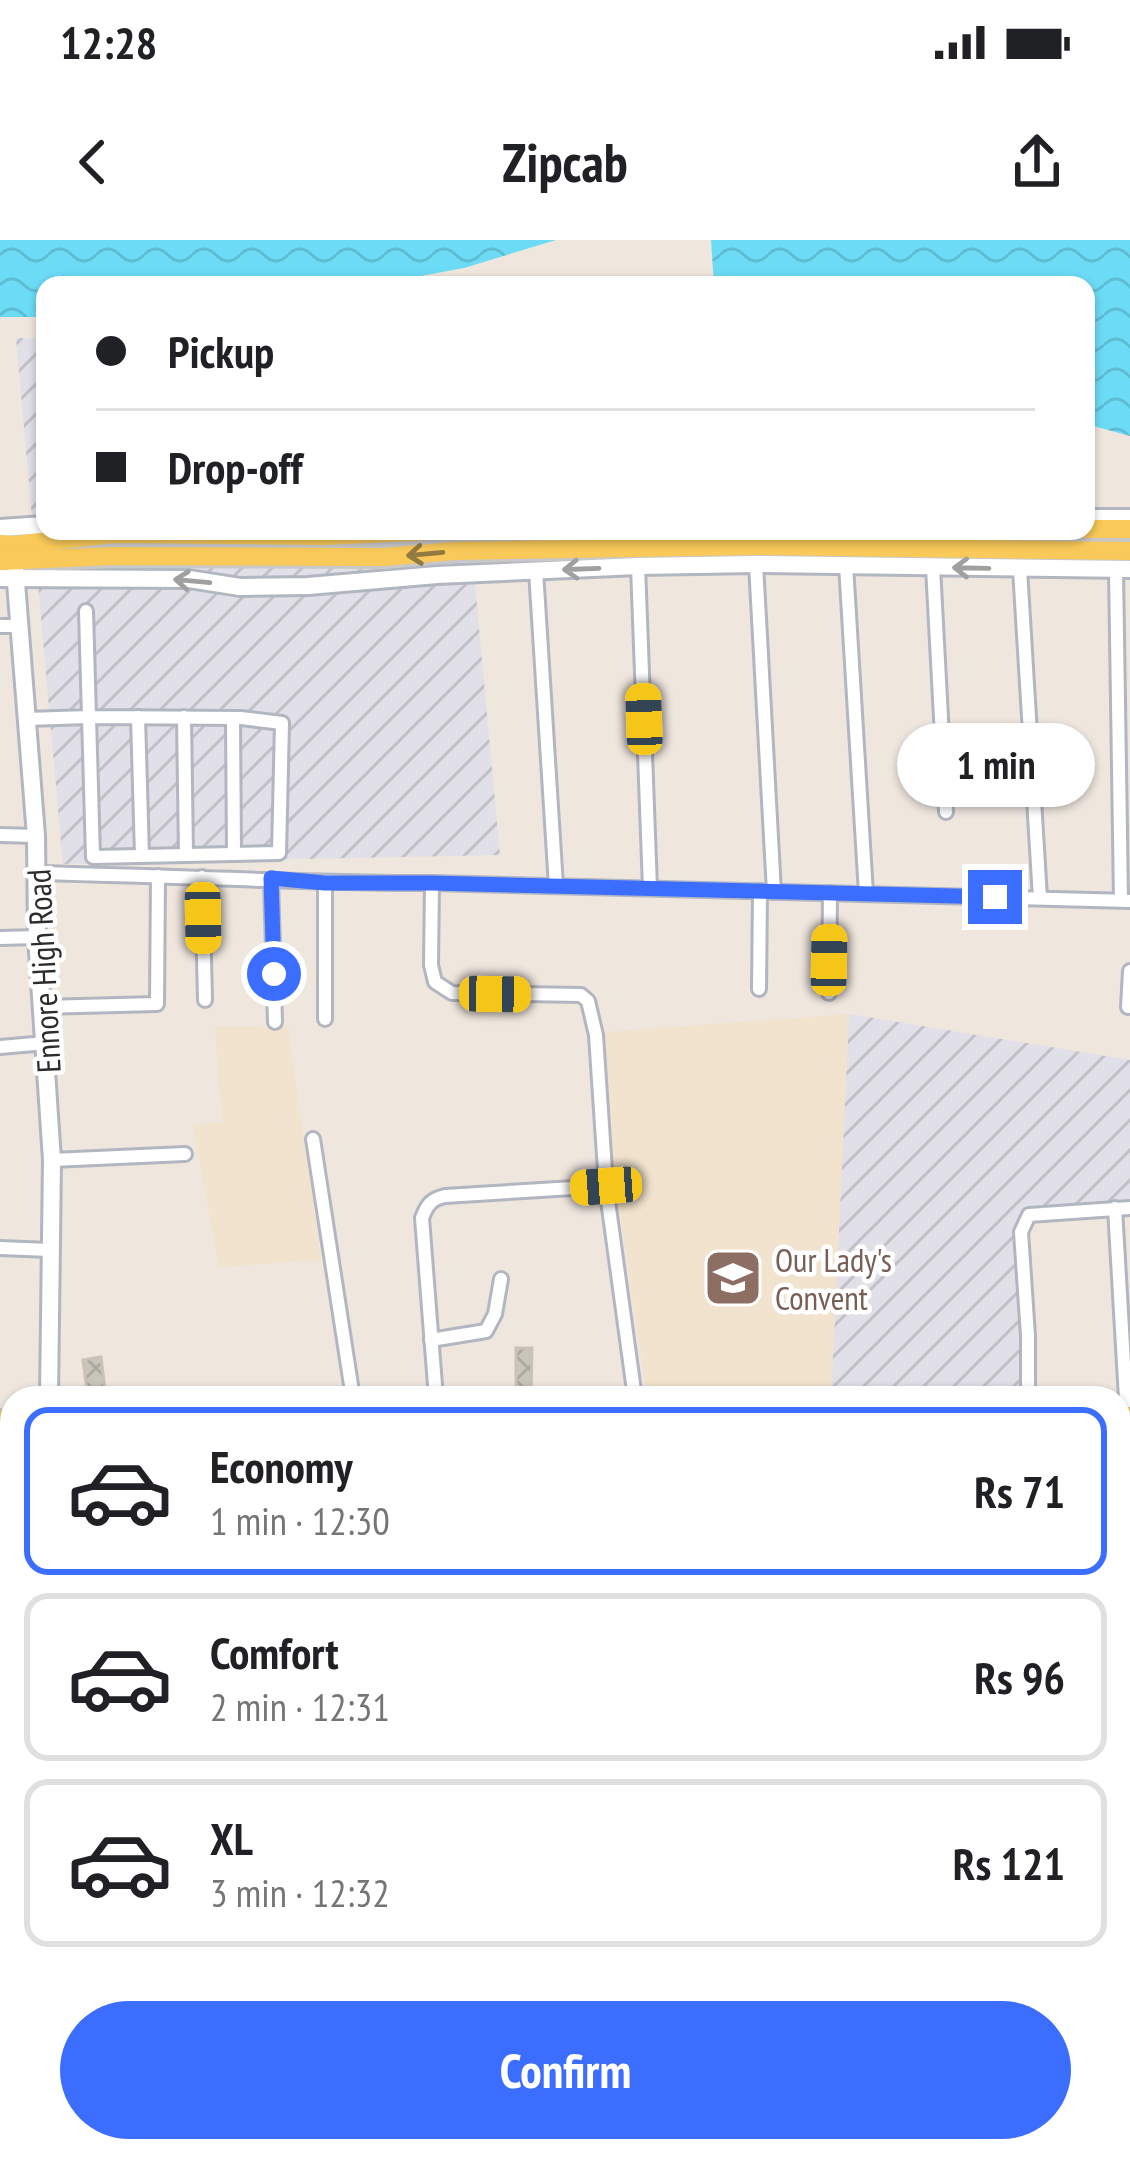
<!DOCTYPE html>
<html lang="en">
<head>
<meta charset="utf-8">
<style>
  :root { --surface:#fff; --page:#f2f2f2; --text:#202124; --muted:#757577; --line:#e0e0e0; --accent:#3b6dff }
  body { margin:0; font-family:"PT Sans Narrow",sans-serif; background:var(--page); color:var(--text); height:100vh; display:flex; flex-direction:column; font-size:45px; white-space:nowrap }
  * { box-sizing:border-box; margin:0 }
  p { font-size:39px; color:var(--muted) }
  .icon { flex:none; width:66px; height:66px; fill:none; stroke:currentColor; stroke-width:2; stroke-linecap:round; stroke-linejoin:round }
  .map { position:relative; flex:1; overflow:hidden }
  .drawer { position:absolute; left:0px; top:1146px; width:1131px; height:777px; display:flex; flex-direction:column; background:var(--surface); border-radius:36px 36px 0 0; box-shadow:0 3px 9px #0004 }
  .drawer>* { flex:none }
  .guide { position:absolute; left:36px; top:36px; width:1059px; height:264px; border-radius:24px; box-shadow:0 3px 9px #0004; display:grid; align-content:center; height:264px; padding:0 60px; background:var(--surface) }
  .end { position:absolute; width:54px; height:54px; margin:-27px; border:15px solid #3b6dff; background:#fff; box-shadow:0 0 0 6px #fff }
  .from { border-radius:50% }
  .bubble { position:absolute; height:84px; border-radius:42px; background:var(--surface); box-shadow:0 3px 9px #0004; font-size:39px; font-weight:700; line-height:84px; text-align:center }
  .car { position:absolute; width:36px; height:72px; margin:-36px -18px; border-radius:15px; box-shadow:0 0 9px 3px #0007; background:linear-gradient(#f5c518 24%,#345 0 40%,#f5c518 0 76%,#345 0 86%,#f5c518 0) }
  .guide b { display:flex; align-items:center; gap:42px; height:114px; font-size:45px }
  .guide b+b { border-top:3px solid var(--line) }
  .guide i { width:30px; height:30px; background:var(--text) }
  ul { padding:21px 0 0; list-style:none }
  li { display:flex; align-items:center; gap:36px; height:168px; margin:0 24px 18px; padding:0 36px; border:6px solid var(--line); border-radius:24px }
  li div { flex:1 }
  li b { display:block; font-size:45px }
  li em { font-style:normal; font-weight:700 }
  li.current { border-color:var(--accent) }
  li>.icon { width:108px; height:108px; stroke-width:1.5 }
  .cta { display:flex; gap:24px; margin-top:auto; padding:24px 60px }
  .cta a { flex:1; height:138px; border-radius:72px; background:var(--accent); color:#fff; font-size:48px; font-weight:700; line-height:138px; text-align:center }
  .status { display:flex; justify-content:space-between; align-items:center; height:84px; padding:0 60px; background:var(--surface); direction:ltr }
  .status svg { height:33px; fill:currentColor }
  header { display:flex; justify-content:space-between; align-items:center; height:156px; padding:0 60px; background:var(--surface); font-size:54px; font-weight:700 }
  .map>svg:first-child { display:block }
</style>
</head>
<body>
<div class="status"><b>12:28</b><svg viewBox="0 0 49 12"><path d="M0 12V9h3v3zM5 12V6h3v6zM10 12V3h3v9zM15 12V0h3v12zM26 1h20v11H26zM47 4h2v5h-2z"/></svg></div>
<header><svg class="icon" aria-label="back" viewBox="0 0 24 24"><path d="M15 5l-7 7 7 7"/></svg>Zipcab<svg class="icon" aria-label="share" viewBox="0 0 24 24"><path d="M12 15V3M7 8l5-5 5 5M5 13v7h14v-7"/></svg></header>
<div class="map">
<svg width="1130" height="1921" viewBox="0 0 1130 1921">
  <defs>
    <pattern id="industrial-furrows" width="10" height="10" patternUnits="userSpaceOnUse" patternTransform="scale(3)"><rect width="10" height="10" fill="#e1dfe7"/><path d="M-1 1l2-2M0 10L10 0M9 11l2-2" fill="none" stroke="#c1c0c6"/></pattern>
    <pattern id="water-waves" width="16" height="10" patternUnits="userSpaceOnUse" patternTransform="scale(3)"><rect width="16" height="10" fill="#6cdbf6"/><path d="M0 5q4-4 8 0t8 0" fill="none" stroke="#5ebcd3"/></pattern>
    <pattern id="building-cross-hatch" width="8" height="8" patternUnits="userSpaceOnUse" patternTransform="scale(3)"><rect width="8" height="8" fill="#c9c5bc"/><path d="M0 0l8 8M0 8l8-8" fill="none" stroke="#ada9a2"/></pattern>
  </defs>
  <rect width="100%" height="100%" fill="#efe6de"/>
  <g fill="url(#industrial-furrows)">
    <polygon points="16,98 45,99 45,291 470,291 500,615 63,624"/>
    <polygon points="849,774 1130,820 1130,962 1021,970 1026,1158 831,1158"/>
  </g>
  <g fill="#f1e3cd">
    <polygon points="849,774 831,1158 646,1150 613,927 605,792"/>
    <polygon points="215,786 288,787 321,1020 219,1027 193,885 222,882"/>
  </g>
  <g fill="url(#water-waves)">
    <polygon points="0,0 556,0 464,28 372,45 45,45 45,77 0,77"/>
    <polygon points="711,0 1130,0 1130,196 1086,184 1086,45 714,45"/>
  </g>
  <g fill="url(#building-cross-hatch)" stroke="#cbc2b7" stroke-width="3">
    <polygon points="516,1108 532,1108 531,1158 516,1158"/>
    <polygon points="101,1117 106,1158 88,1158 83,1120"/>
  </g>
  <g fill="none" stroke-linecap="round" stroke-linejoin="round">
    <defs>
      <g id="street">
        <polyline points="756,324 774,652"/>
        <polyline points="846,325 866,654"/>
        <polyline points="638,326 650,648"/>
        <polyline points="933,327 946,572"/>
        <polyline points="1020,329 1040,658"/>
        <polyline points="1116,329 1121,660"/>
        <polyline points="536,331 556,646"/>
        <polyline points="0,386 18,386"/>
        <polyline points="138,477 142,616"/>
        <polyline points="184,477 186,615"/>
        <polyline points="233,478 234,614"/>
        <polyline points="26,479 89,477 93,617 279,613 282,483 241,478 89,477 86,371"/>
        <polyline points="0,595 36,596"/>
        <path d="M38,633C170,636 301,643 432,643L1130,661"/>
        <polyline points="202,637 205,760"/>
        <polyline points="271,639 275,782"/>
        <polyline points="432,643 431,725 435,742 452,753 581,755 588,761 596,795 606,946 635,1158"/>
        <polyline points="0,698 37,697"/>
        <polyline points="759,749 760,651"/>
        <polyline points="829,753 830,653"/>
        <polyline points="41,767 157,764 158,636"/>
        <polyline points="1128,767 1130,731"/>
        <polyline points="325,779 325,643"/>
        <polyline points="0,807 46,803"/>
        <polyline points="313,899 353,1158"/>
        <polyline points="52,920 185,914"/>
        <polyline points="1115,968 1127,1176"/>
        <polyline points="0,1008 50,1010"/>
        <polyline points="431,1100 486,1091 495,1074 501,1039"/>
        <path d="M436,1158L422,978C427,965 431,959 445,956L606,946"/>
        <polyline points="1028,1158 1028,1096 1021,992 1029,975 1130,968"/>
        <polyline points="1119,1482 1130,1675"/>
        <polyline points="0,1688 12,1687"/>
        <polyline points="1119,1722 1130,1722"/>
        <polyline points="0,1818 12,1817"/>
        <polyline points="712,1911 713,1921"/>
        <polyline points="781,1911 785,1921"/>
        <polyline points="882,1911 884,1921"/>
        <polyline points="936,1911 937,1921"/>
        <polyline points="1069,1911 1070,1921"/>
      </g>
      <g id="secondary">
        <polyline points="1086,278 1130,278"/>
        <polyline points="0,288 45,285"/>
        <polyline points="15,330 36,596 37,697 52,920 49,1158"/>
        <polyline points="0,338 189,339 240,347 308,346 437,335 638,326 756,324 1130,329"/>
        <polyline points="103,1911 105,1921"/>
        <polyline points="635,1911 636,1921"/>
      </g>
      <g id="primary">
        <polyline points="1086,289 1130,289"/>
        <polyline points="0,304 15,305 114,294 324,296 433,291"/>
        <polyline points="0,321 113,316 384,317 454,311 755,306 1130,311"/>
        <polyline points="1119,1177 1130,1176"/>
        <polyline points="0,1180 12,1181"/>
        <polyline points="1119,1209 1130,1208"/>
        <polyline points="0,1212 12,1213"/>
      </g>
    </defs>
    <use href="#street" stroke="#b2b6c1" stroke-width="18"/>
    <use href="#secondary" stroke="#b2b6c1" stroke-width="22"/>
    <use href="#primary" stroke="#c8c8c8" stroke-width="24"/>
    <use href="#street" stroke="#fff" stroke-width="12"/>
    <use href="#secondary" stroke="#fff" stroke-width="16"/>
    <use href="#primary" stroke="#f9c959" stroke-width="18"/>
    <defs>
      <g id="rail">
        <polyline points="1119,1197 1130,1196"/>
        <polyline points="0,1199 12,1199"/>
      </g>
    </defs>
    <use href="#rail" stroke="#a0a5b8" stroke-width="9"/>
    <use href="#rail" stroke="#fff" stroke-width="4.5" stroke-dasharray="14" stroke-linecap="butt"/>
  </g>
  <defs><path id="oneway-shaft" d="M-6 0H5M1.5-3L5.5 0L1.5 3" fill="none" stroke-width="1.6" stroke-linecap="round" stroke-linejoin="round" transform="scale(3)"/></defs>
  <use stroke="#927a42" href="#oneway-shaft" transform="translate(425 314) rotate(175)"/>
  <g stroke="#a0a0a0">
    <use href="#oneway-shaft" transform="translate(971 328) rotate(-179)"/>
    <use href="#oneway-shaft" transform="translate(581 329) rotate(178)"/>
    <use href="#oneway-shaft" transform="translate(192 341) rotate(-175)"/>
  </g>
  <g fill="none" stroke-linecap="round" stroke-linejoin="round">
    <polyline stroke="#3b6dff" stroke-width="15" points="274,734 271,638 325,643 432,643 995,657"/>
  </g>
  <defs>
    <symbol id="school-square" viewBox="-11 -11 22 22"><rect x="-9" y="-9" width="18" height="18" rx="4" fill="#8d6e63" stroke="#fff"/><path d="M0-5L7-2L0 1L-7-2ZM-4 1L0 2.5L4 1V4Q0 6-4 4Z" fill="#fff"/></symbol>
  </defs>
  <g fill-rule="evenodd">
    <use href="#school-square" x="700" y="1005" width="66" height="66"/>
  </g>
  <g text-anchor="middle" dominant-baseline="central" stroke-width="9" stroke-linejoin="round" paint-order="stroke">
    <g font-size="33" fill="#2c2c2c" stroke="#fff">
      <text transform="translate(43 731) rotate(-93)">Ennore High Road</text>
    </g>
    <g font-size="33" fill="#785e54" stroke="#fff" text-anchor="start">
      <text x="775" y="1019">Our Lady's<tspan x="775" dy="38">Convent</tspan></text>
    </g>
  </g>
</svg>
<i class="end from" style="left:274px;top:734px"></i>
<i class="end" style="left:995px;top:657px"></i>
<div class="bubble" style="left:897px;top:483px;width:198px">1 min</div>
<i class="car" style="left:644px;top:479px;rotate:358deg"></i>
<i class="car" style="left:203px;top:678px;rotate:179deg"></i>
<i class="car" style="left:829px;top:720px;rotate:1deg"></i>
<i class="car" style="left:495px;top:754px;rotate:91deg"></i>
<i class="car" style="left:606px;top:946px;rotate:266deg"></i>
<div class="guide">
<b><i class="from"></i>Pickup</b>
<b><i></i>Drop-off</b>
</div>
<section class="drawer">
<ul>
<li class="current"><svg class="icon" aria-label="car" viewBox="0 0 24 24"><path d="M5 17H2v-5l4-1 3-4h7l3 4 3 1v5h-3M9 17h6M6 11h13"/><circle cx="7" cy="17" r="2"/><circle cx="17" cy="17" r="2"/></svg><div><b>Economy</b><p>1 min · 12:30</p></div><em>Rs 71</em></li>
<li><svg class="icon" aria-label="car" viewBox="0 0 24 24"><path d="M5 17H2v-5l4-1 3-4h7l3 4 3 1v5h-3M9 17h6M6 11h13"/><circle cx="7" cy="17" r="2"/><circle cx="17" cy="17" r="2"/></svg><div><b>Comfort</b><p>2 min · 12:31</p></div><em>Rs 96</em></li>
<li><svg class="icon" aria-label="car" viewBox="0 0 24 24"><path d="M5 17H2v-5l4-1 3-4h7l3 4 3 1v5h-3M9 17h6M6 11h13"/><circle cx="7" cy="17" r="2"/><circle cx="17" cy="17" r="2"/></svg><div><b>XL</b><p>3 min · 12:32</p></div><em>Rs 121</em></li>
</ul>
<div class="cta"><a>Confirm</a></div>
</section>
</div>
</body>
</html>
